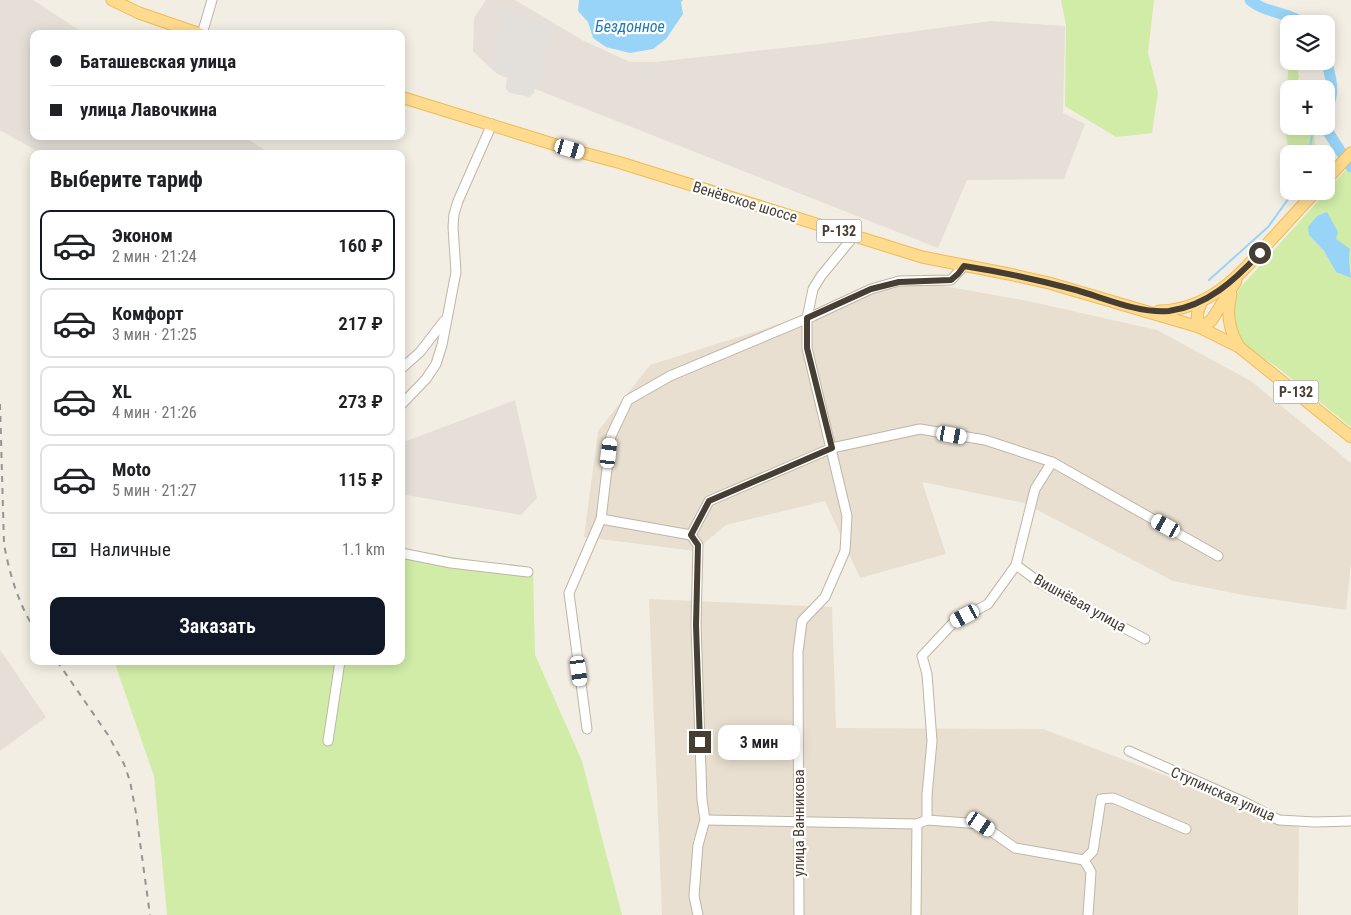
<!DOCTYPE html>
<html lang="ru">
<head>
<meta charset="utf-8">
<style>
  :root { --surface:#fff; --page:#f6f6f6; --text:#202124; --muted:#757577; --line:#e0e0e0; --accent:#111827 }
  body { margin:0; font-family:"Roboto Condensed",sans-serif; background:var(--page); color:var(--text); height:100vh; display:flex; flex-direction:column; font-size:19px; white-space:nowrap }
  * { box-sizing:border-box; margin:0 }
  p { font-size:16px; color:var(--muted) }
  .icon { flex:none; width:28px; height:28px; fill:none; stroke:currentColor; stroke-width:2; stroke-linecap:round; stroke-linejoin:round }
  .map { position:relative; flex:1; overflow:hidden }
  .sheet { position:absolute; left:30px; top:150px; width:375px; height:515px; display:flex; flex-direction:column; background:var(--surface); border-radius:10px; box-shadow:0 2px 12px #0003 }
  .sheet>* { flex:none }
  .banner { position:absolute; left:30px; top:30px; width:375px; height:110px; border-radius:10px; box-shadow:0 2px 12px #0003; display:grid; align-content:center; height:110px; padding:0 20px; background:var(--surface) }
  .buttons { position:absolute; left:1280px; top:15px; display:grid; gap:10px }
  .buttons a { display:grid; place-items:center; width:55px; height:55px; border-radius:10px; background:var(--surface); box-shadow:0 2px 12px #0003; font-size:25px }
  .end { position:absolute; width:22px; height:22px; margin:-11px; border:6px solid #463d33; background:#fff; box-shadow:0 0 0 2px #fff }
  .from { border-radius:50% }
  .bubble { position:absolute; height:35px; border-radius:10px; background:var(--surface); box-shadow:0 2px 12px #0003; font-size:16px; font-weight:600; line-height:35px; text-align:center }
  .car { position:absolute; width:15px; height:30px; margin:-15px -8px; border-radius:6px; box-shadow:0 0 4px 1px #0007; background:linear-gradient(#fff 24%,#345 0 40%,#fff 0 76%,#345 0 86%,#fff 0) }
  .banner b { display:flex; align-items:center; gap:18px; height:48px; font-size:19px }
  .banner b+b { border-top:1px solid var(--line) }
  .banner i { width:12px; height:12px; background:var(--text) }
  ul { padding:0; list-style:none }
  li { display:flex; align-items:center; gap:15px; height:70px; margin:0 10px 8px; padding:0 10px; border:2px solid var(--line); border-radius:10px }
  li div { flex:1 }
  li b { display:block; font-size:19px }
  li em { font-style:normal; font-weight:600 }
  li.active { border-color:var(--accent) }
  li>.icon { width:45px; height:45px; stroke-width:1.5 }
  h2 { padding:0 20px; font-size:22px; line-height:60px }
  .pay { display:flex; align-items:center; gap:12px; height:55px; padding:0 20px; font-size:19px }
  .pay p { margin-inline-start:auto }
  .button { display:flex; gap:10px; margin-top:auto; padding:10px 20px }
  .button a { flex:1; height:58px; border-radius:10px; background:var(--accent); color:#fff; font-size:20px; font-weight:600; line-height:58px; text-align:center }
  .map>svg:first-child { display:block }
</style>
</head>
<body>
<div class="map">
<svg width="1351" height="915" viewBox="0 0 1351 915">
  <rect width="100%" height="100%" fill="#f3eee3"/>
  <g fill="#e8dfd0">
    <polygon points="927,283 1028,301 1157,330 1251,381 1351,463 1351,564 1346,610 1243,595 1173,581 1024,503 922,482 946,554 860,578 825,501 726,525 695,551 584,537 598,431 650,365 770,327 885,284"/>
    <polygon points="649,599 832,607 836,728 1043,729 1299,826 1298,915 662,915"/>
  </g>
  <g fill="#e5dfd8">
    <polygon points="0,0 33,0 85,34 34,34 34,136 243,136 271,154 42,154 0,130"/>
    <polygon points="486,0 515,0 582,40 630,62 655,62 820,44 991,21 1065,26 1063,113 1085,124 1064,179 967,180 938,248 497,74 473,51 474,18"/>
    <polygon points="515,400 537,498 521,515 401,494 401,443"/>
    <polygon points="0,650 46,717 0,751"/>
  </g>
  <g fill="#d0eca7">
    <polygon points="1061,0 1154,0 1148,53 1158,92 1152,133 1116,137 1065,106 1066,25"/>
    <polygon points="1289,53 1289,61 1296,61 1299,77 1295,89 1289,89 1289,126 1313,126 1316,154 1290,154 1285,132"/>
    <polygon points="1351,164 1351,272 1349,259 1350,249 1309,235 1324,251 1336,272 1351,278 1351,427 1277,367 1245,347 1235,330 1233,305 1239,289"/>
    <polygon points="401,548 533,571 535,655 582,761 622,915 167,915 154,776 114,661 401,661"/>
  </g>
  <g fill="#e3e0dc">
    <polygon points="502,9 549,27 541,86 492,69"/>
    <polygon points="508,76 535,86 534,93 529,97 510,93 506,89 506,83"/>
  </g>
  <g fill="#98d4f7">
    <polygon points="579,0 683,0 681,2 683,14 666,39 653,49 630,53 606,47 593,38 588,22 578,11"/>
    <polygon points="1327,212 1338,232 1336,239 1350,249 1349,259 1351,278 1336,272 1324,251 1309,235 1308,227 1317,216"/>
  </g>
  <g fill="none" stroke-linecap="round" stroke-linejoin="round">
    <g stroke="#98d4f7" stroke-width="2">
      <polyline points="1309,154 1313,129 1319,126"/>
      <polyline points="1209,280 1268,227 1294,191"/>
    </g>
    <g stroke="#98d4f7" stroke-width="11">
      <path d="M1250,0C1266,14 1287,11 1304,24"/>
      <path d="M1326,61C1331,77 1336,94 1326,109"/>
      <polyline points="1324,126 1351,167"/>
    </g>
    <defs>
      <g id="minor">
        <polyline points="202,34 212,0"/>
        <polyline points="401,369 420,352 444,321"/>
        <polyline points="401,405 426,379 436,364 442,345 456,272 453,227 454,214 458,201 492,124"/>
        <polyline points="691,535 709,501 832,448 920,429 985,440 1052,462 1218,556"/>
        <polyline points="691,535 601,519 611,436 628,400 670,376 813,316 871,289 899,281 951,280 964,266"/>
        <polyline points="691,535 698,545 696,625 702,800 705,820 698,845 694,896 698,915"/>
        <polyline points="401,553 451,563 528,572"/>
        <polyline points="1016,565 1043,585 1145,639"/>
        <polyline points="587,729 569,593 601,519"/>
        <polyline points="328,741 340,661"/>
        <polyline points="1129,751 1242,801 1279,820 1315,822 1351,821"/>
        <polyline points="705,820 917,824 927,820 981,824 1015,848 1084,860 1091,872 1088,915"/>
        <polyline points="927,820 927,795 932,741 927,674 922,656 953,623 988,604 1016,565 1035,489 1052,462"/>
        <polyline points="1084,860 1093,851 1101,799 1113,798 1186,829"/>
        <polyline points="799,915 798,652 802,621 825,597 845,551 847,516 807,348 807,318 813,289 821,276 854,236"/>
        <polyline points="916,915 917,824"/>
      </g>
      <g id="major">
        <polyline points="112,0 139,13 200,34"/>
        <polyline points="401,97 569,149 621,163 922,257 1009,274 1049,283 1199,327 1239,347 1351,437"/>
        <polyline points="1326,180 1351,153"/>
        <path d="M1231,294C1226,314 1229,330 1239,347"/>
        <path d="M1159,311C1209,310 1239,276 1269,242C1285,225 1300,208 1316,191"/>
        <polyline points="1199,327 1211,321 1236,281"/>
        <path d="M1199,327C1195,318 1198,310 1202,301"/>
      </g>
    </defs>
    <use href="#minor" stroke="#bfb5a5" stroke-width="11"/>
    <use href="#major" stroke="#efbb55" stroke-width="13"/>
    <use href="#minor" stroke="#fff" stroke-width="9"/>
    <use href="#major" stroke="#ffdb90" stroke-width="11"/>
    <g stroke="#949494" stroke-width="2" stroke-dasharray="6 6" stroke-linecap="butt">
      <path d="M0,404L4,544C9,572 18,603 34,628"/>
      <polyline points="57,661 108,735 124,764 130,781 136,813 150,915"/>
    </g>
  </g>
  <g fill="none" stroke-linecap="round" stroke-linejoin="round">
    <path stroke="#463d33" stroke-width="6" d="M700,742L696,625L698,545L691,535L709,501L832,448L807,348V318L871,289L899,282L951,280L958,274L964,266C1002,272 1039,280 1076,290C1104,298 1140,314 1169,311C1207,306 1235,280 1260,253"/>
  </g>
  <g text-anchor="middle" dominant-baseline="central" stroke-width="4.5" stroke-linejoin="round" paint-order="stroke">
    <g fill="#fff" stroke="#7e7770" stroke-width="1">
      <rect x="816.5" y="219.5" width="45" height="23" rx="4"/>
      <rect x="1273.5" y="380.5" width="45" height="23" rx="4"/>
    </g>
    <g font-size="14" font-weight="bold" fill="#463d33">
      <text x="839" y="231">Р-132</text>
      <text x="1296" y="392">Р-132</text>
    </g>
    <g font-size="15" fill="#463d33" stroke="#fff">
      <text transform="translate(745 202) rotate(17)">Венёвское шоссе</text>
      <text transform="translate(1080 603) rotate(29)">Вишнёвая улица</text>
      <text transform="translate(1223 794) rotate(24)">Ступинская улица</text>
      <text transform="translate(799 823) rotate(-90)">улица Ванникова</text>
    </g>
    <g font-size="16" font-style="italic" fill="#217ab2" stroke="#fff">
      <text x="630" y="26">Бездонное</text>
    </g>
  </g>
</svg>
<div class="buttons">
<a><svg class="icon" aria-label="layers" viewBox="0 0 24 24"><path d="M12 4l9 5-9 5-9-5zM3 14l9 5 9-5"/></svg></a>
<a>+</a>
<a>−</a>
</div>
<i class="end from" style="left:1260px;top:253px"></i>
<i class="end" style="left:700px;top:742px"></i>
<div class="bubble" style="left:718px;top:725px;width:82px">3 мин</div>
<i class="car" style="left:570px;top:149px;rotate:106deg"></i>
<i class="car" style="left:952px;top:435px;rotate:100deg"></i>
<i class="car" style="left:609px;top:453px;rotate:7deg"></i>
<i class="car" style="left:1166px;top:526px;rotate:299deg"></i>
<i class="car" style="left:965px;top:616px;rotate:242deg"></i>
<i class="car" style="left:579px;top:671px;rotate:172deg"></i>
<i class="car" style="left:981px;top:824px;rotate:124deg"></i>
<div class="banner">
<b><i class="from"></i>Баташевская улица</b>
<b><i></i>улица Лавочкина</b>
</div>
<section class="sheet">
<h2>Выберите тариф</h2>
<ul>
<li class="active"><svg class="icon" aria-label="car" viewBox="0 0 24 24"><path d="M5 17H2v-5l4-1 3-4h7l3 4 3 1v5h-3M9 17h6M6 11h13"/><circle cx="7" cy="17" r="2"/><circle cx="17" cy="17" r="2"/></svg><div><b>Эконом</b><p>2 мин · 21:24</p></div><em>160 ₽</em></li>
<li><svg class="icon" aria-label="car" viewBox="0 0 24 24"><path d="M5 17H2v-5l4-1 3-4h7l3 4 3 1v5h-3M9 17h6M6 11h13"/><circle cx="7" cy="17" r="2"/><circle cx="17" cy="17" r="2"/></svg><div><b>Комфорт</b><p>3 мин · 21:25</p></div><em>217 ₽</em></li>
<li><svg class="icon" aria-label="car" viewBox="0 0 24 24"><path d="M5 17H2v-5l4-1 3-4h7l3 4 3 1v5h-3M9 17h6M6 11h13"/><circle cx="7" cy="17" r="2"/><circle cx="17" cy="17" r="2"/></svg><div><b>XL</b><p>4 мин · 21:26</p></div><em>273 ₽</em></li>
<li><svg class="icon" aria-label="car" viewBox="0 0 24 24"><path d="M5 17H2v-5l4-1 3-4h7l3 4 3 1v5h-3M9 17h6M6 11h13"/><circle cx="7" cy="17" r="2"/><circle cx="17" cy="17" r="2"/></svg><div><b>Moto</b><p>5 мин · 21:27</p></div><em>115 ₽</em></li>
</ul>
<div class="pay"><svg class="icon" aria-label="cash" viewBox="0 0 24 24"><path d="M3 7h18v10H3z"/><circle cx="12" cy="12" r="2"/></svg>Наличные<p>1.1 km</p></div>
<div class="button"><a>Заказать</a></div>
</section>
</div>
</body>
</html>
